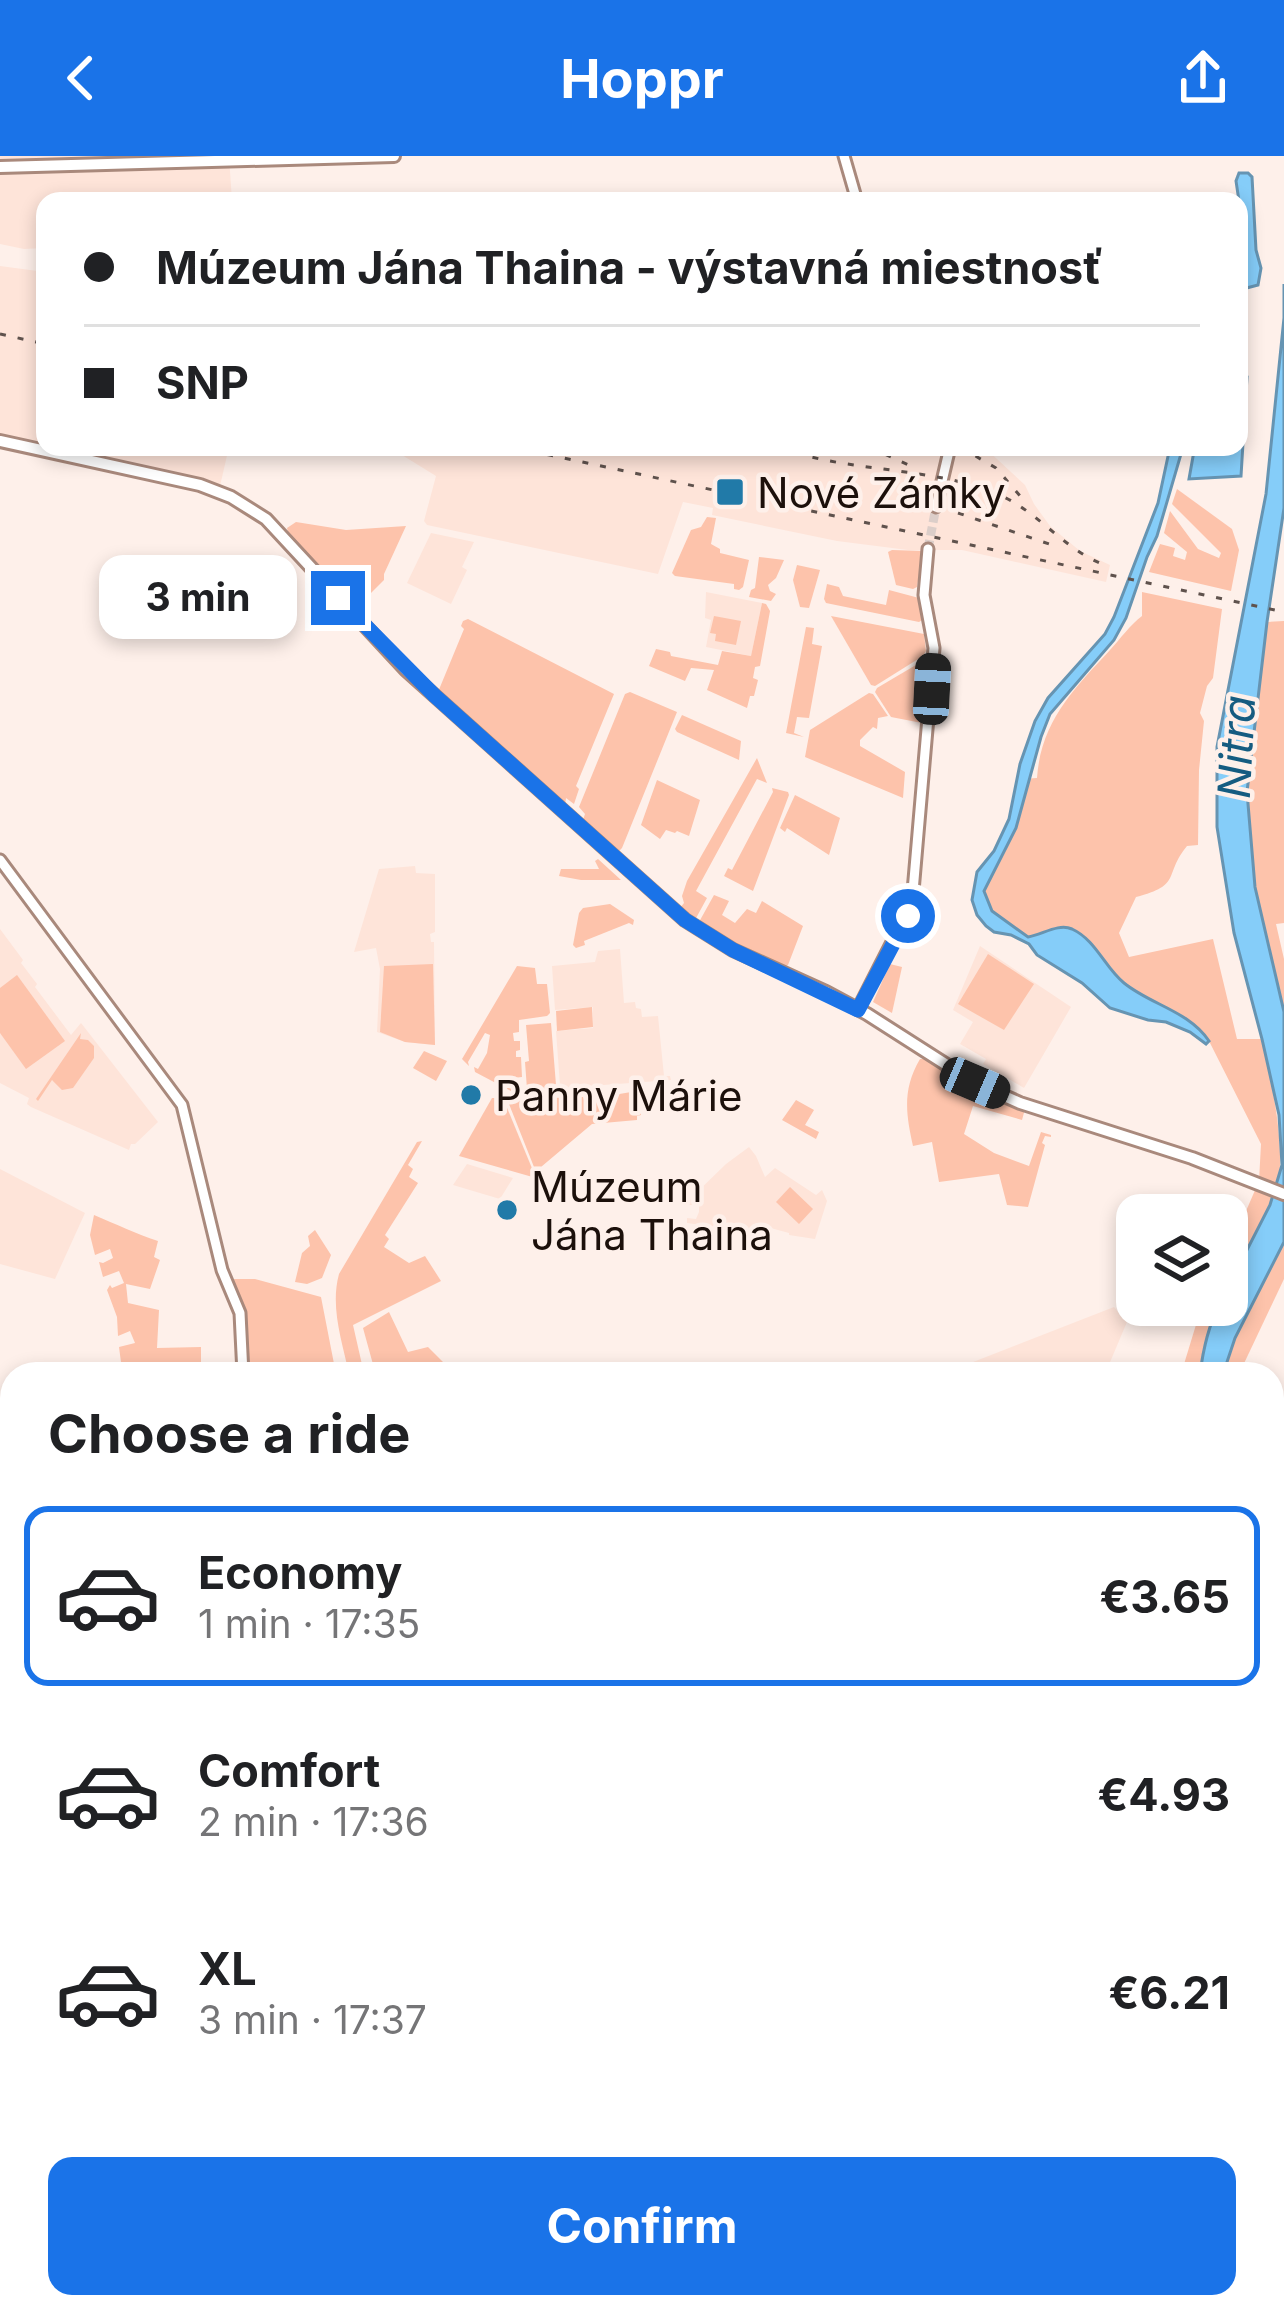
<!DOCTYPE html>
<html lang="en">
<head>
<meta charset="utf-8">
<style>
  :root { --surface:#fff; --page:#f2f2f2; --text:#202124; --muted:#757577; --line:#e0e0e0; --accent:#1a73e8 }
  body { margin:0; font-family:Inter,sans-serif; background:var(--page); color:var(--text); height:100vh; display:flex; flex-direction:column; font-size:45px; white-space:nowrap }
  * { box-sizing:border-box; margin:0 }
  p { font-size:39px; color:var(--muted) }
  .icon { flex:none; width:66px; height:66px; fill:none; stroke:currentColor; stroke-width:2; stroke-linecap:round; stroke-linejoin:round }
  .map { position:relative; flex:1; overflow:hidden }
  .panel { position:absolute; left:0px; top:1206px; width:1284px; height:957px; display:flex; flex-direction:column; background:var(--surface); border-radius:36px 36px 0 0; box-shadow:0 6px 18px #0003 }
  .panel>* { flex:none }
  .banner { position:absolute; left:36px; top:36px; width:1212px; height:264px; border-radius:24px; box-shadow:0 6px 18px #0003; display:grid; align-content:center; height:264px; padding:0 48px; background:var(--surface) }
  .tools { position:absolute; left:1116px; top:1038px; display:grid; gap:24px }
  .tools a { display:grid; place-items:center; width:132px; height:132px; border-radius:24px; background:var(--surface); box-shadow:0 6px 18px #0003; font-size:60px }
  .end { position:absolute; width:54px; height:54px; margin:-27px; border:15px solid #1a73e8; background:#fff; box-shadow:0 0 0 6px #fff }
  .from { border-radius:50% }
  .bubble { position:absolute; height:84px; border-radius:24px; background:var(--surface); box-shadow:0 6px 18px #0003; font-size:39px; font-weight:700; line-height:84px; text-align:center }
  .car { position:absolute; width:36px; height:72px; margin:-36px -18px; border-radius:15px; box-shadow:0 0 9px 3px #0007; background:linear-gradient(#222 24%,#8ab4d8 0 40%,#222 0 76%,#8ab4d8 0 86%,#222 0) }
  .banner b { display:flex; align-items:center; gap:42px; height:114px; font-size:45px }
  .banner b+b { border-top:3px solid var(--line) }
  .banner i { width:30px; height:30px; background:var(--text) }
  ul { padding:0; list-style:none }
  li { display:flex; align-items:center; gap:36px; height:180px; margin:0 24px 18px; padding:0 24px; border:6px solid transparent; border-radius:24px }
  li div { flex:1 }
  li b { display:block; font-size:45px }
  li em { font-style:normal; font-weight:700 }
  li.on { border-color:var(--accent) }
  li>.icon { width:108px; height:108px; stroke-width:1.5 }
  h2 { padding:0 48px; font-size:54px; line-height:144px }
  .action { display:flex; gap:24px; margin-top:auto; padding:24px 48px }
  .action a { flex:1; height:138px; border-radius:24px; background:var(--accent); color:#fff; font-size:48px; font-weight:700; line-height:138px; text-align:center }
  header { display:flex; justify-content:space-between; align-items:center; height:156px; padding:0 48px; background:var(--accent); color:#fff; font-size:54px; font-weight:700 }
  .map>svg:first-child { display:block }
</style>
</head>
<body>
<header><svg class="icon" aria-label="back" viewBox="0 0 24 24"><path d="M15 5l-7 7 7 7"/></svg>Hoppr<svg class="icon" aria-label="share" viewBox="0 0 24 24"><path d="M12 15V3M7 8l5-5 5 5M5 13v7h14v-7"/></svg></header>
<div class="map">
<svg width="1284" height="2162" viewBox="0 0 1284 2162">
  <rect width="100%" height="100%" fill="#fef0ea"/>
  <g fill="#fee4d9">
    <polygon points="0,0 229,0 232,45 45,45 45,92 24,93 0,88"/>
    <polygon points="0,110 45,116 45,289 0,279"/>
    <polygon points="56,291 229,291 220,330"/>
    <polygon points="389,291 984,291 1025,329 1034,348 1050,370 1080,395 1110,409 1106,426 962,394 908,394 837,385 712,359 713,352 683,346 658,418 427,369 424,365 436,320"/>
    <polygon points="431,377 474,386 462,411 467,414 451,448 407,427"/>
    <polygon points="706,436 762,447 751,500 706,491 711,464 705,462"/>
    <polygon points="415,710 416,717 435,718 435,776 430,778 431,786 434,786 435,889 405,886 377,876 380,813 376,792 354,796 379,713"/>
    <polygon points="0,773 23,804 21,807 37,828 35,831 71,879 81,867 158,966 135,988 131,988 129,994 31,951 27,948 29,942 0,927"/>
    <polygon points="980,790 1071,851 1024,932 983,908 986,903 960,888 973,866 953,854"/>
    <polygon points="620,793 624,847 635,846 636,852 641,853 642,861 658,860 664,920 670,920 671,924 563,932 560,929 556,875 593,872 593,851 555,854 552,810 595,806 598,795"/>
    <polygon points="749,991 756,1000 765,1021 775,1012 816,1039 822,1034 827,1045 815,1083 789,1079 789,1077 767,1071 765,1078 687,1067 687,1062 696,1063 699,1056 699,1049 688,1049 691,1042 726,1008"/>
    <polygon points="467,1008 513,1022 500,1043 453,1029"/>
    <polygon points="0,1013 85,1057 55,1123 0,1108"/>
    <polygon points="1114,1151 1127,1166 1105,1218 964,1218 968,1208"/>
    <polygon points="0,1270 12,1274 12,1550 0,1556"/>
    <polygon points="1284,1670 1284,1736 1272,1730 1272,1682"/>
  </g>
  <g fill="#fdc3ab">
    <polygon points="1177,333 1232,373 1239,394 1231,435 1149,416 1160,388 1175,392 1173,400 1185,404 1187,396 1164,377 1170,355 1198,393 1219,402 1221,397 1172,348"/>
    <polygon points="707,361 716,362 711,388 720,393 720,397 749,404 743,431 739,434 734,433 734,428 675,420 672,417 691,374 701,371"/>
    <polygon points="296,366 346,374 406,370 384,418 384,424 358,450 351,447 289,380 287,372"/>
    <polygon points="892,394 923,395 917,431 913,433 896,429 888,396"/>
    <polygon points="759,401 784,404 776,422 768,429 770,435 776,438 771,445 749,441 751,434 755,432"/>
    <polygon points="797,409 820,414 809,452 800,451 793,424"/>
    <polygon points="827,428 839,431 843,440 886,449 889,434 919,442 922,464 919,466 826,447 824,443"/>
    <path d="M1142,436L1222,453L1213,522L1207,530L1200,557L1204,565L1199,614L1198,689L1187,690C1163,719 1183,729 1136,741L1119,777L1129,801L1213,783L1237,883H1262C1271,923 1284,982 1279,1022C1269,1061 1245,1097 1227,1133V1099L1259,1025L1261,988L1209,885L1110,823L1004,770L984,750L980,737L1011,669L1021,623L1037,622C1041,565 1074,533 1110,494C1121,482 1130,469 1142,460Z"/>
    <polygon points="762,447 766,448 770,455 760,510 755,511 753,522 758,524 754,540 750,540 747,552 707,534 714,514 691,512 685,525 649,510 656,493 670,496 671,500 718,509 722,495 751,500"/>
    <polygon points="714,460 741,465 736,489 715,485 716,478 710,477"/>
    <polygon points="831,460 924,478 926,495 923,500 875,530 871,529"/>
    <polygon points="468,463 614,538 576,630 579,633 574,648 566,642 565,650 537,626 537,621 438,536 464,473 461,470 463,465"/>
    <polygon points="1284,465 1284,767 1276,768 1284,803 1284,856 1255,731 1247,636 1267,466"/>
    <polygon points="806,471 814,472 812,488 822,490 809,562 797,561 794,577 804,581 786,577"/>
    <polygon points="926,503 922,567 891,561 875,536 877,532"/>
    <polygon points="630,536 677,556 622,692 619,695 583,664 585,658 579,651 625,538"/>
    <polygon points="869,537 873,538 888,560 878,562 877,573 873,571 860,584 860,590 905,616 903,642 805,601 810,574"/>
    <polygon points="682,559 741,585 739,604 677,576 675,573"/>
    <polygon points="757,602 767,627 757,623 696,735 707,742 695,764 680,752 684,747 682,740 687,725"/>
    <polygon points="657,624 700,644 689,680 677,675 675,677 666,674 660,683 641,669"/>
    <polygon points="772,632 788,636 789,639 753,735 724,720 728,712 732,714 773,636"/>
    <polygon points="795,639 840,662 829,699 787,672 785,676 780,672"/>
    <polygon points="598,703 621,724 581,724 559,720 561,713 599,713 595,705"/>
    <polygon points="714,739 729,745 722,759 735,767 747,753 756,757 762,745 803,770 788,809 783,812 735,789 699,766"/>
    <polygon points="610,748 634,764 633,769 629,767 584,785 585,789 576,792 573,789 579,757 583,752"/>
    <polygon points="988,798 1034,828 1004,874 958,848"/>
    <polygon points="433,808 435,889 405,886 380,876 384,810"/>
    <polygon points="890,808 902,811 892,857 873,846"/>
    <polygon points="517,810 535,812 537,828 547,828 550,857 547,860 519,864 519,876 513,877 514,885 520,885 520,894 516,895 516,901 521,901 522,921 513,922 511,935 475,916 474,911 478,913 487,897 490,879 485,877 468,906 469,910 462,903"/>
    <polygon points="17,819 65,885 26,913 0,877 0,832"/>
    <polygon points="592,851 593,871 557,875 556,855"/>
    <polygon points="551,867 556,929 552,934 531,935 527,933 525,906 529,905 526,869"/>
    <polygon points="81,877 80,883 88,884 94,890 94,902 73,932 62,934 52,924 38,945 36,943"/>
    <polygon points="424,895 447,905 436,925 413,912"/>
    <path d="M920,903H924L969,932L1025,953L1022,964L973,950L964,978L994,997L1029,1010L1041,976L1051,979V981L1045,980L1042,987L1045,989L1028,1051L1007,1049L999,1018L939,1026L932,986L913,990C906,958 902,934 920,903Z"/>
    <polygon points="638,932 641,933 643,950 640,951 641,959 637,960 637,964 592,968 541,1011 534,1011 507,943 508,940 550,939 551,942 583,941 584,944 637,935"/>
    <polygon points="492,942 503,942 536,1022 459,1000"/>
    <polygon points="796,944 814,954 805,969 819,976 816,983 782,964"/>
    <path d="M422,985L408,1009L413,1013L409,1021L418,1027L385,1079L389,1083L384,1091L409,1107L425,1100L441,1125L353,1169L363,1213H367V1218H349C342,1185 330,1151 339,1118L417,986Z"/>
    <polygon points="790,1031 813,1053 799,1068 776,1046"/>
    <path d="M94,1059C116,1068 136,1078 158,1085L154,1101L160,1104L150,1133L126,1128L128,1147L159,1154L157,1192L201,1191V1218H138L134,1210L122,1214L119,1191L135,1187L130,1175L118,1180L117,1161L107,1134L110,1129L112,1132L124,1127L119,1115L103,1121L99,1106L103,1107L113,1102L110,1093L95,1099L90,1079Z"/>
    <polygon points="315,1074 331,1099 322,1122 307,1128 295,1126 302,1097 310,1090 308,1080"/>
    <polygon points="1284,1086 1284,1123 1239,1218 1223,1218 1235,1183"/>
    <polygon points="233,1123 255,1123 321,1141 336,1218 246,1218 243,1158"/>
    <polygon points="1202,1149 1219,1149 1203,1196 1200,1218 1181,1218"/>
    <polygon points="389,1156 408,1196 428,1191 449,1212 454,1212 453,1218 371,1218 374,1212 363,1172"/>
    <polygon points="0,1270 12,1274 11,1342 7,1329 0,1331"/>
    <polygon points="6,1382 12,1398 12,1561 0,1567 0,1384"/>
    <polygon points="1272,1730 1284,1736 1284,1864 1272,1887"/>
    <polygon points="749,2151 943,2151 936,2162 744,2162 741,2157"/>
    <polygon points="961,2151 1121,2151 1115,2162 956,2162"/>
  </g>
  <g fill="#85cdf9" stroke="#6694b2" stroke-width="3">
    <polygon points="1239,17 1248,17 1252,21 1256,94 1261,112 1258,129 1239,134 1239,45 1236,25"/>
    <path d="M1284,128V352L1267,466L1247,636L1255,731L1284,856V1086L1235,1182L1223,1218H1200C1203,1194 1208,1171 1219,1149H1227V1133L1270,1049L1282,1009L1279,959L1262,883L1234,777L1217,671V591L1266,338L1284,162Z"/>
    <polygon points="1239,219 1247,221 1241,320 1189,323 1194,295 1201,295 1202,291 1239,291"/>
    <path d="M1170,291H1182L1181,298L1157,380L1147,401L1126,462L1114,484L1050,558L1041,581L1016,672L984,735L992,755L1028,781C1042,779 1058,767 1072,773C1096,784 1105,812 1124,827C1151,849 1189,855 1209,885L1206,888L1190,876L1166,866L1148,864L1110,852L1082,827L1037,799L1029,788L1011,779L994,776L986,770L977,759L972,744L977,716L994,695L1009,663L1020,608L1035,565L1048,542L1105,478L1114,461L1158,347Z"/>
    <polygon points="996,2151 1074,2151 1072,2162 993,2162"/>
  </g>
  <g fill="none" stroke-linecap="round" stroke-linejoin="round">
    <polyline stroke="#dccec9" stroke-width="9" stroke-dasharray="9 4.5" stroke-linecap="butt" points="928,393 936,351"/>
    <defs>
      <g id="secondary">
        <polyline points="844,0 857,45"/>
        <polyline points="936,351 950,291"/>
        <polyline points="0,704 182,949 222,1114 240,1157 243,1218"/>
        <polyline points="858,853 912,747 934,492 924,439 928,393"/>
        <polyline points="0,2024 12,2006"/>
      </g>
      <g id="primary">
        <polyline points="0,11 394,0"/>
        <polyline points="0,285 200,329 231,341 266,363 406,514 685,764 733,794 826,836 867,858 975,927 1020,947 1192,1002 1284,1038"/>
      </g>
    </defs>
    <use href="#secondary" stroke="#a9897c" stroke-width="15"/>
    <use href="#primary" stroke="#a9897c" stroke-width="16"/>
    <use href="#secondary" stroke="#fff" stroke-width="9"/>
    <use href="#primary" stroke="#fff" stroke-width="10"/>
    <g stroke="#5f524d" stroke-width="3" stroke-dasharray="6 12" stroke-linecap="butt">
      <polyline points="0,178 45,188"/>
      <polyline points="512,291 1284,456"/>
      <path d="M778,291C847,317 929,310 995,337C1036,353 1061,391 1102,408"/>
      <polyline points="869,291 913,311"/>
      <polyline points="960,291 996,312 1027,348"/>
      <polyline points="958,357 1055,390"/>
    </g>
  </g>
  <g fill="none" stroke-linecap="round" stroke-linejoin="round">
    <polyline stroke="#1a73e8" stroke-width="15" points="338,442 435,540 685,764 733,794 858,854 908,760"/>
  </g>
  <g fill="#217aa8" stroke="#fef0ea" stroke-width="4.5">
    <rect x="715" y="321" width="30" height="30" rx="6"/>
    <circle cx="471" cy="939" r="12"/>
    <circle cx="507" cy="1054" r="12"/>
  </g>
  <g text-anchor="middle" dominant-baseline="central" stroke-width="9" stroke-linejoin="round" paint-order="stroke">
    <g font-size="42" fill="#1c100b" stroke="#fef0ea" text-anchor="start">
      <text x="757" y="336">Nové Zámky</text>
      <text x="495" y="939">Panny Márie</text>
      <text x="531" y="1030">Múzeum<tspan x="531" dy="48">Jána Thaina</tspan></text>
    </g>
    <g font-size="45" font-style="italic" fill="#155c81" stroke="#fef0ea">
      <text transform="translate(1236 591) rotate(-87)">Nitra</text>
    </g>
  </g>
</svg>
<div class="tools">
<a><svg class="icon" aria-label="layers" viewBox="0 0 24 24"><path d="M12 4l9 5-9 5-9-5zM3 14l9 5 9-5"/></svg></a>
</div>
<i class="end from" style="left:908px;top:760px"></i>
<i class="end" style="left:338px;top:442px"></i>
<div class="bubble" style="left:99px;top:399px;width:198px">3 min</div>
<i class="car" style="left:932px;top:533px;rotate:3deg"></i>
<i class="car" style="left:975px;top:927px;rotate:113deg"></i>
<div class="banner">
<b><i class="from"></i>Múzeum Jána Thaina - výstavná miestnosť</b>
<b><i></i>SNP</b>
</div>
<section class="panel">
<h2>Choose a ride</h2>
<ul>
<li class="on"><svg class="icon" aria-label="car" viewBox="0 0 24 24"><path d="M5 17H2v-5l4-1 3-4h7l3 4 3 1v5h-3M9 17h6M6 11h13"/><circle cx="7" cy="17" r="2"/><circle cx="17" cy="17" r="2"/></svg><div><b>Economy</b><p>1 min · 17:35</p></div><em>€3.65</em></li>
<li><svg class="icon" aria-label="car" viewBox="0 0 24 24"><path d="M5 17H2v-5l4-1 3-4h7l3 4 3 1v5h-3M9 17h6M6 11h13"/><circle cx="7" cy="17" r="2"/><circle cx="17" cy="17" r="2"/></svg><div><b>Comfort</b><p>2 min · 17:36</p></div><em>€4.93</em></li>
<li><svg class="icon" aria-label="car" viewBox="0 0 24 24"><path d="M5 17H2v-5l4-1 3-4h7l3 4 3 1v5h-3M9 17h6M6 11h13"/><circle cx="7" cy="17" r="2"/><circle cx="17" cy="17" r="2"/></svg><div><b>XL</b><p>3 min · 17:37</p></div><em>€6.21</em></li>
</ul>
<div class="action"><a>Confirm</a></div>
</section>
</div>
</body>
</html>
